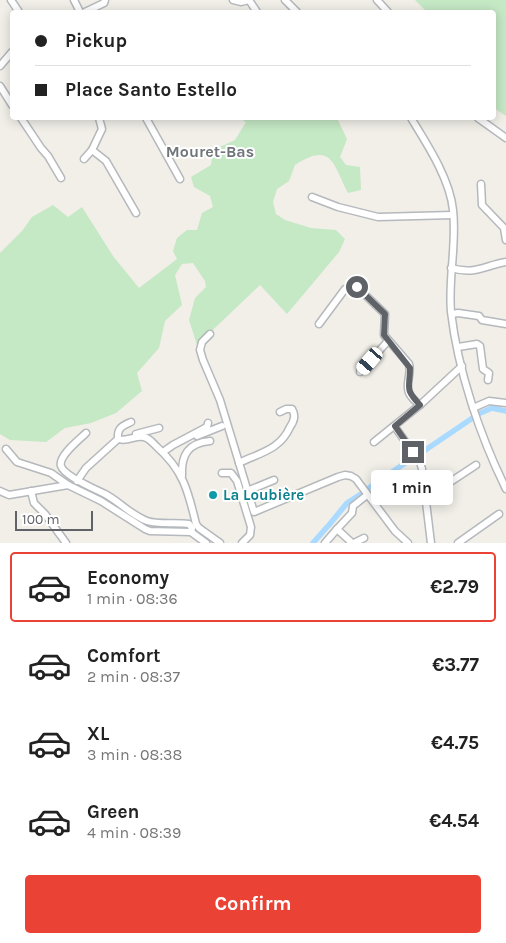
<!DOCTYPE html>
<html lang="en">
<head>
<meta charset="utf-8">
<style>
  :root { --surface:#fff; --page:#f6f6f6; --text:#222; --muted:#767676; --line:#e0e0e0; --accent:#ea4335 }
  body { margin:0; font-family:Karla,sans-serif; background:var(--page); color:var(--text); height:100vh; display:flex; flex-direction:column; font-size:19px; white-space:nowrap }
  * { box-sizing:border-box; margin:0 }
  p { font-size:16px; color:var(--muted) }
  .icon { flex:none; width:28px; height:28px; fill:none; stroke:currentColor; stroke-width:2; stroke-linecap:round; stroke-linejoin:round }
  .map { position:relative; height:543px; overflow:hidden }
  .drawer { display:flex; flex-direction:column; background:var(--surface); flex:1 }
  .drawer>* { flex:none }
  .hud { position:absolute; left:10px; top:10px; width:486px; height:110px; border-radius:5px; box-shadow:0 2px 12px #0003; display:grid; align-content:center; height:110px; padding:0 25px; background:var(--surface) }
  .scale { position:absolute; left:15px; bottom:12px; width:78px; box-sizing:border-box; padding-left:5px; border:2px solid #5f6368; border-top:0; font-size:14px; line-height:18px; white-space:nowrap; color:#5f6368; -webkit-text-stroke:4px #fff; paint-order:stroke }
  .end { position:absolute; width:22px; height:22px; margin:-11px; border:6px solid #5f6368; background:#fff; box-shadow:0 0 0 2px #fff }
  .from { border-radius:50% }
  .bubble { position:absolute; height:35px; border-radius:5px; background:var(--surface); box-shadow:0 2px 12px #0003; font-size:16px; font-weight:700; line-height:35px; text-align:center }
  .car { position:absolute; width:15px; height:30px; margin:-15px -8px; border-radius:6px; box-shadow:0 0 4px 1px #0007; background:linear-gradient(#fff 24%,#345 0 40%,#fff 0 76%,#345 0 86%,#fff 0) }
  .hud b { display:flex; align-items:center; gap:18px; height:48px; font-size:19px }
  .hud b+b { border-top:1px solid var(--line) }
  .hud i { width:12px; height:12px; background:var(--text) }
  ul { padding:9px 0 0; list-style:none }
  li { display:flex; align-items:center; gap:15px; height:70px; margin:0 10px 8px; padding:0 15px; border:2px solid transparent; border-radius:5px }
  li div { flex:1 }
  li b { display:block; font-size:19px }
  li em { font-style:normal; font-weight:700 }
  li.on { border-color:var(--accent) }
  li>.icon { width:45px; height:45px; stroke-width:1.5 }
  .cta { display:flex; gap:10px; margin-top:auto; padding:10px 25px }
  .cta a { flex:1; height:58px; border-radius:5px; background:var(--accent); color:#fff; font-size:20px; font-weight:700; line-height:58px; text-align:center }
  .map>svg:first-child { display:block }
</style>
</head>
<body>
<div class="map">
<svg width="506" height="543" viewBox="0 0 506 543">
  <rect width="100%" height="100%" fill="#f1efe8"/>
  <g fill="#c5e8c5">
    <polygon points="415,0 506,0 506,116 494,108 494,12 427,12"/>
    <path d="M239,118H337L347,139L340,157L346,165L360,167L361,190L348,193C333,164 332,141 295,165L289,181L277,189L273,202L276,214L285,220L311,228L336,230L345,239L339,252L287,314L260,285L197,345L189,320L195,298L206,287L205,281L193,263L182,264L175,275L182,305L165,321L159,348L137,373L142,391L116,413L91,423L65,428L46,442L10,440L0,434V253L22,231L32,217L53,205L68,217L82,207L113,256L139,288L177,259L173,251L177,238L187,230H197L202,213L213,207L210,196L194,187L191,177L211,165L213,150L235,140L246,122Z"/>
  </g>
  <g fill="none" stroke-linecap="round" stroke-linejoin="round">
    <g stroke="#aadaff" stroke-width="5.5">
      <polyline points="478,414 492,408 506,411"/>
      <polyline points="418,455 474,417"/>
      <polyline points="366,490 414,457"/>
      <polyline points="329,525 347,503 364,492"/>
      <polyline points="313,543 327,527"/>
    </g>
    <defs>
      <g id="minor">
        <polyline points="11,0 19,12"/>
        <polyline points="74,0 80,12"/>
        <polyline points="233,0 241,2 249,0"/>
        <polyline points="249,0 257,12"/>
        <polyline points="285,0 297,12"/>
        <polyline points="377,0 388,12"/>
        <polyline points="85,12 104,3 105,0"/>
        <polyline points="0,66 12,52"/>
        <polyline points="0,86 12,105"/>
        <polyline points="21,118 41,148 48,156 61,178"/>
        <polyline points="99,118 102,129 92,150 106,161 136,213"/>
        <polyline points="146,118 180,179"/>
        <path d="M411,118C427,144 450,179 453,210C457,244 448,278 451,312C458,371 480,436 506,489"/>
        <polyline points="478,118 506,138"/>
        <polyline points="84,159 92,150"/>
        <polyline points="481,184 482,205 504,228 506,240"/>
        <polyline points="312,197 338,207 378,217 453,215"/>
        <path d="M451,268C475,275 483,266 506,262"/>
        <polyline points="452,314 458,313 479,316 482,320 506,324"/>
        <path d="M319,324L345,289L351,286L357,287L385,314L384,335L409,364C412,373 405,384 409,393C411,397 416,402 420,405"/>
        <polyline points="210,334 202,342 200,350 203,360 220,400 254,512 338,477 345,475 351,476 356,479 395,531 408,543"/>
        <polyline points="458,347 477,344 480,346 483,369 489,373 488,380"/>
        <polyline points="360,372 388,341"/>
        <polyline points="473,408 489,401 506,403"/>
        <polyline points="395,427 420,462 422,469 431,543"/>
        <path d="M86,433C79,440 58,456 61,466C64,476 95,489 105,494C120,502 131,515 147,521C158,525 177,522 189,524L192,528L191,532"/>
        <polyline points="136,434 159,428"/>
        <polyline points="196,434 197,436 222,426"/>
        <path d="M118,439C128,442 135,435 144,437C149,438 153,443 156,446C183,470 188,490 196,524L199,528L220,543"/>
        <polyline points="374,442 420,405 462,366"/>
        <polyline points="6,449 17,462 51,473 68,485"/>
        <polyline points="163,452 173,445 207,427 208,423"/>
        <path d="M239,463C259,453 280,450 290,427C294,421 296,416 292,409H286L280,412"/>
        <polyline points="222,473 231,473 237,481 251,527 250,535 242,543"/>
        <path d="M182,476C181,455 188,443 210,441"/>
        <path d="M77,481L86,468L118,439C117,428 122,426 131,422"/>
        <polyline points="0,491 9,495 68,485 101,501 145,529 150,531 191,532 206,543"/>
        <polyline points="31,491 34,503 45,514 66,543"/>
        <polyline points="247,491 274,480"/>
        <polyline points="426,498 476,465"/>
        <polyline points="325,543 337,529"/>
        <polyline points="352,543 337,529 352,513 353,506 367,495"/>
        <polyline points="354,543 364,538"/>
        <polyline points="458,543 499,514"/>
      </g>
    </defs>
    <use href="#minor" stroke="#b5b8bc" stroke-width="9"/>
    <use href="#minor" stroke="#fff" stroke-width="6"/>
  </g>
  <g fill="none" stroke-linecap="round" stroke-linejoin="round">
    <path stroke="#5f6368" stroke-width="6" d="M357,287L385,314L384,335L410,368C410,389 404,388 420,405L395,426L413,452"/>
  </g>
  <circle fill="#0f9aa8" stroke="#fff" stroke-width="2" cx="213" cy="495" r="5"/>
  <g text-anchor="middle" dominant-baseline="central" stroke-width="4" stroke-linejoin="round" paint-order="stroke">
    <g font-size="15" font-weight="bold" fill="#0d838f" stroke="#fff" text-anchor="start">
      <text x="223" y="495">La Loubière</text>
    </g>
    <g font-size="16" font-weight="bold" fill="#70757a" stroke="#fff">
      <text x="210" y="151">Mouret-Bas</text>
    </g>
  </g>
</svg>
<div class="scale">100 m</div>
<i class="end from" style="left:357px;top:287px"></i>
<i class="end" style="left:413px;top:452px"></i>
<div class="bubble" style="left:371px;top:470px;width:82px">1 min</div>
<i class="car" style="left:370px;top:361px;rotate:221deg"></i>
<div class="hud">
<b><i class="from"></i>Pickup</b>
<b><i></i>Place Santo Estello</b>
</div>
</div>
<section class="drawer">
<ul>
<li class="on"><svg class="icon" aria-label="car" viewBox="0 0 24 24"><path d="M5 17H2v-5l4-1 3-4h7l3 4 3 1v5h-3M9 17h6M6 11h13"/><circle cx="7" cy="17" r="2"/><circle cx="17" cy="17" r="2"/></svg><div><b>Economy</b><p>1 min · 08:36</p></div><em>€2.79</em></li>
<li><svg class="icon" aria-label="car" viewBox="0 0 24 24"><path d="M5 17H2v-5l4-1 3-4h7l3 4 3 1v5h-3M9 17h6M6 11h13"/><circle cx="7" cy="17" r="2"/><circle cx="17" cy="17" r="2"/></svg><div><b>Comfort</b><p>2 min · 08:37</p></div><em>€3.77</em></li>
<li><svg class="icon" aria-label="car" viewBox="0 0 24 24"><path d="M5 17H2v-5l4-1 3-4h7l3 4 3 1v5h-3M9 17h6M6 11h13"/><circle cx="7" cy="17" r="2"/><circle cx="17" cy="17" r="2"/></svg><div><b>XL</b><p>3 min · 08:38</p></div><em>€4.75</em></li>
<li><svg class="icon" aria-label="car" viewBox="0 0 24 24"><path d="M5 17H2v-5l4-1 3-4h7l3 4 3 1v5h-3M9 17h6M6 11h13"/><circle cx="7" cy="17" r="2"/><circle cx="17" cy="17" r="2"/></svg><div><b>Green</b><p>4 min · 08:39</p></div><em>€4.54</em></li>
</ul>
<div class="cta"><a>Confirm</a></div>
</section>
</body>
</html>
